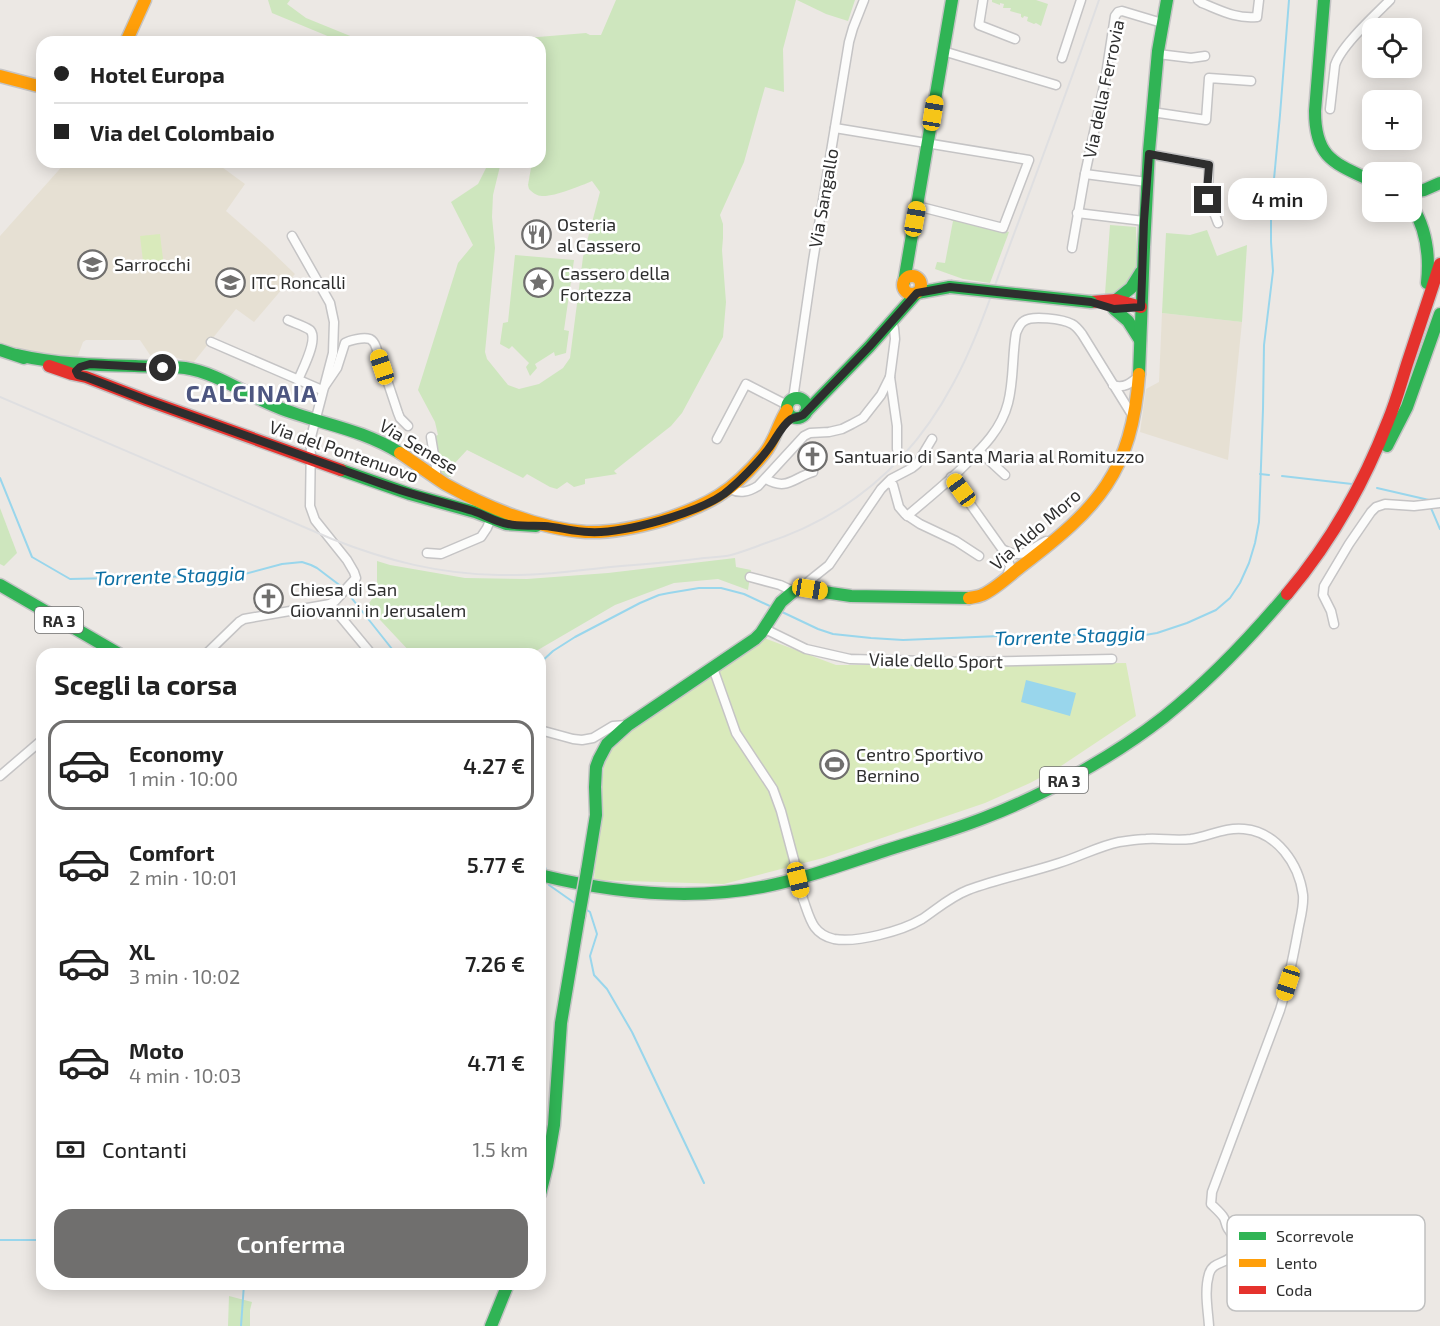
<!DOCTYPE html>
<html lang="it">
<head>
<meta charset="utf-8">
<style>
  :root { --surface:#fff; --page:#f6f6f6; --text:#222; --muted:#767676; --line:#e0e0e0; --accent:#706f6e }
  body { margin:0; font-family:"Exo 2",sans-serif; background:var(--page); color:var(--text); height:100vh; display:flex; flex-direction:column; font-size:22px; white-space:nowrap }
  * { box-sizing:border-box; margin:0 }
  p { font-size:20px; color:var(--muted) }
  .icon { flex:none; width:33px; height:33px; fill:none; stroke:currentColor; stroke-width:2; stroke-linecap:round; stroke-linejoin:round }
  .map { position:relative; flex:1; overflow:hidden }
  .side { position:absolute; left:36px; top:648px; width:510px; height:642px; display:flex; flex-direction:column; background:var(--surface); border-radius:18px; box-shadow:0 3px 15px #0003 }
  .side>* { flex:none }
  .guide { position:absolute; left:36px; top:36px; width:510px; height:132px; border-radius:18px; box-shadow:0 3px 15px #0003; display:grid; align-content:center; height:132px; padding:0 18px; background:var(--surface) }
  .tools { position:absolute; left:1362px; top:18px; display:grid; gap:12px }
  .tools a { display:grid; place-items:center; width:60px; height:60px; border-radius:12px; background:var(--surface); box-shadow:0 3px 15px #0003; font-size:30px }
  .end { position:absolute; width:27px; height:27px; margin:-14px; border:8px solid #2e2e2e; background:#fff; box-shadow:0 0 0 3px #fff }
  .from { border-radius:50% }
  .bubble { position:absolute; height:42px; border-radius:18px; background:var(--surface); box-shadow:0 3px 15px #0003; font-size:20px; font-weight:600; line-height:42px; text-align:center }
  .car { position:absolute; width:18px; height:36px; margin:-18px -9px; border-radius:8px; box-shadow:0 0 4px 2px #0007; background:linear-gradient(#f5c518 24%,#345 0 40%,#f5c518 0 76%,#345 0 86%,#f5c518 0) }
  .guide b { display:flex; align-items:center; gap:21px; height:57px; font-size:22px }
  .guide b+b { border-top:2px solid var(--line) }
  .guide i { width:15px; height:15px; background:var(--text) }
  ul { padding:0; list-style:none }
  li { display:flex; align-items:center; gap:18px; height:90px; margin:0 12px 9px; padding:0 6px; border:3px solid transparent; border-radius:18px }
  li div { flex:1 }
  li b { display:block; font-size:22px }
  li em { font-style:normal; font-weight:600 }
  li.selected { border-color:var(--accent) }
  li>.icon { width:54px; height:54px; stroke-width:1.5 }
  h2 { padding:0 18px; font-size:27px; line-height:72px }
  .pay { display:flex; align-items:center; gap:15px; height:66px; padding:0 18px; font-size:22px }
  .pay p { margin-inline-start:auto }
  .action { display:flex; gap:12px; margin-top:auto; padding:12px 18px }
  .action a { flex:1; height:69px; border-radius:18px; background:var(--accent); color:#fff; font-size:24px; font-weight:600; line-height:69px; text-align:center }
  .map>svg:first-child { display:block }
</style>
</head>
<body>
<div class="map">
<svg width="1440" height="1326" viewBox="0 0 1440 1326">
  <rect width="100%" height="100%" fill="#ece8e4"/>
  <g fill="#e6e0d3">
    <polygon points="66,162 215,162 245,184 226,211 267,247 295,274 254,322 236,309 193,363 164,354 152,358 140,340 86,340 83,342 77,358 50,359 0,345 0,236"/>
    <polygon points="1162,313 1242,322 1228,460 1140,432 1146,389 1159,382"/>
  </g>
  <g fill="#cee6be">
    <polygon points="268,0 290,0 287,4 306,18 365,42 342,42 272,13"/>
    <path d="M616,0H796L783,49L784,92L765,87L744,162L720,215L723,224V238L722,250L726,302L723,337L682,413L671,426L614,471L617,474L585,479V484L574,487L567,482L557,489L550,487L527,474L523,478L467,450L454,464L451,477H444L437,465L432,437L438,435L435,422L418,390L458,263L473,245L451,202L478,184L489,162H501L493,195L492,217L495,248L485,352L487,359L508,385L519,389L539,384L563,368L570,358L583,257L600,192L592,181C581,186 553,197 542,196C537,196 533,193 529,189L528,185L532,162H540V120L541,112L540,109V42H514V39L586,33L590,35H601Z"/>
    <polygon points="797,0 855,0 848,21 826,14"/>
    <polygon points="992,0 1036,0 1048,4 1041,26 1036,23 1034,24 1027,21 1028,17 1024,16 1023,18 1021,17 1021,14 1010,11 1011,8 1003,8 1004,4 1000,3 1000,5 992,2"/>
    <polygon points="949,215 1009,232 990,283 963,279 935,269 937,262 945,263 953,221 948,219"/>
    <path d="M1110,225L1136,227C1136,241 1139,262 1135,275C1133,280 1130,282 1126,286C1119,292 1114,294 1105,294Z"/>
    <polygon points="1207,230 1217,256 1247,245 1242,322 1162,313 1166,233 1190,235"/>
    <polygon points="515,255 574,260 564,330 569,331 566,353 555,356 554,352 535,364 537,368 530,376 526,367 529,363 512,346 509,349 500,344 503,323 508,322"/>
    <polygon points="0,508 17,553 4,566 0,564"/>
    <polygon points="735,558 736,567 751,570 748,590 718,579 674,583 615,605 531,654 412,654 367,606 377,592 377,561 390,565 465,578 527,579 608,573"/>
    <polygon points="229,1296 252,1302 250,1310 250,1326 228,1326"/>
  </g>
  <g fill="#d9eabb">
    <polygon points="160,234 164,267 144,270 140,236"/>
    <polygon points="764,638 836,665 961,665 1126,663 1136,716 1058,768 1030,783 985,803 823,858 724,884 594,880 603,775 605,759 612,748 632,727"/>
  </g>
  <polygon fill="#99d6ec" points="1026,680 1076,693 1070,716 1021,702"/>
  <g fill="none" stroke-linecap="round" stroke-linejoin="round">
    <g stroke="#99d6ec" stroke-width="2">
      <polyline points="1260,474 1269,475"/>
      <polyline points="1282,476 1352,484"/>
      <polyline points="0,478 32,557 70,579 241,575 282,564 302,562 311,565 317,568 342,587"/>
      <polyline points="1377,488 1429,500"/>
      <polyline points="1431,508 1440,529"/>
      <polyline points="346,591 396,654"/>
      <polyline points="780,611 818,629 833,634 871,638 903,640 1049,634 1133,637 1157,633 1187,623 1216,610 1230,598 1240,583 1249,563 1255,543 1259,522 1263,409 1264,345 1273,271 1271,242 1271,211 1280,115 1289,0"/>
      <polyline points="540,663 553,651 575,637 640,603 659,595 669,593 699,588 721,588 744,594 772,607"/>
      <polyline points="540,851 546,870"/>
      <polyline points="549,885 576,904"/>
      <polyline points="540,905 545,881"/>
      <polyline points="584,908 590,912 597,934 590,956 594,975 607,989 632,1032 704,1183"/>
      <polyline points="0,1240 42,1240"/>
      <polyline points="241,1326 244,1284"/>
    </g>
    <defs>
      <g id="street">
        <polyline points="983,0 979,25 1015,39"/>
        <path d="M1198,0L1202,3C1222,11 1236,19 1257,17L1259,0"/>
        <polyline points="943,51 1056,85"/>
        <polyline points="1158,54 1191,58 1205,56"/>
        <polyline points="1062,58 1081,0"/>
        <path d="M1330,109L1335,65C1341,46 1375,15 1390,0"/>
        <polyline points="1152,112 1206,120 1209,78 1251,81"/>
        <polyline points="835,128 1029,160 1003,228 917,206"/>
        <polyline points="1149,154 1209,165 1208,197 1218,223"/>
        <polyline points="1085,174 1147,182"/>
        <polyline points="1077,213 1144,221"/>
        <polyline points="1072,248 1085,174 1105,81 1115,16 1118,12 1122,11 1162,23"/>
        <path d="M288,320C294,323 304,326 310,330C319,339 302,370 298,380"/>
        <polyline points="891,322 894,328 895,339 890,377 897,426 897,449"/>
        <path d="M211,342L322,390L337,368L345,343C350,340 363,337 370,339C374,341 375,344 376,347L398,413L400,418L408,426"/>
        <path d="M1113,385C1124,389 1131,383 1139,376"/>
        <polyline points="793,399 813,261 849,42 853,28 864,0"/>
        <polyline points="431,437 436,467 436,478"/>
        <polyline points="717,439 746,384 787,405"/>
        <polyline points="979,451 1005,475"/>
        <polyline points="951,477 1005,553 1010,566 1007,577"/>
        <path d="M766,479C787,491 793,478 813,472"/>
        <polyline points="888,483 893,485 899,507 905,514 920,524 956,541 979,556"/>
        <path d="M730,489C740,494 748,492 758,486L804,436L810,433L829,432L842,429L852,424L863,418L881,395L890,377"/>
        <path d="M907,516C925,501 943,486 960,470C980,450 1001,431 1008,403C1014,380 1012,356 1016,333C1018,329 1019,324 1024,321C1032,315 1063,319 1072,324C1076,326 1079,330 1082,334L1134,418"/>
        <path d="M1004,550C1024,560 1030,549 1046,541"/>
        <polyline points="427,553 441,554 481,537 487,528 491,518"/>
        <polyline points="750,577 780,585 793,591"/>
        <polyline points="799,589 829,565 881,489 891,479 912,468 917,464 932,439"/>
        <polyline points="330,604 369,651"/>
        <polyline points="1334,624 1331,611 1323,595 1324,586 1349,544 1371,512 1376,507 1385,504 1414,506 1440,503"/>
        <polyline points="765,629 806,649 850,659 966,662 1112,659"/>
        <polyline points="206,654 239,622 244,619 330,604 335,601 356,578 354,572 347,560 315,520 310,506 311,437 333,353 334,322 330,303 292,236"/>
        <polyline points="713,668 736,733 773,789 781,811 794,860"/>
        <polyline points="540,730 573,739 582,740 593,738 613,726 627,725"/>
        <polyline points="0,776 42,740"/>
        <path d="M803,899C810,918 812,934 834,939C857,943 902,931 922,919C937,909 950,897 968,890C997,879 1029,873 1059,863C1079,857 1099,846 1119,842C1128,841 1137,839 1146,839C1161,838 1176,841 1191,839C1209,836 1226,827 1244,829C1277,832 1299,864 1303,895C1304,907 1300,919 1298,931C1293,958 1288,984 1280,1010L1212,1192L1211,1204C1215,1208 1221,1213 1224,1218C1226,1222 1226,1227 1229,1230C1235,1239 1241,1250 1230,1258C1222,1264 1212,1263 1209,1274C1204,1291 1208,1310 1209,1326"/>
      </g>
      <g id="fast">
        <path d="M1324,0L1315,111C1315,158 1334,163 1372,181"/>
        <polyline points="1412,192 1424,190 1440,183"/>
        <path d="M1412,206C1427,230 1430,255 1427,283"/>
        <polyline points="904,282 952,0"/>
        <polyline points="917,293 950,287"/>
        <polyline points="1116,300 1131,288 1141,272"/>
        <polyline points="1114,309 1128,321 1140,340"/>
        <polyline points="0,350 24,358"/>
        <path d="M17,355C56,364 95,365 135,366C151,367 168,366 185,368C218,373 246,395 277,407C319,424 360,428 400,453"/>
        <polyline points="1139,374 1144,247 1149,151 1158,51 1167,0"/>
        <circle cx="797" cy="408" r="10"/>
        <polyline points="805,413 869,347 916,294"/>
        <polyline points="1387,446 1407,407 1440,314"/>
        <polyline points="341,470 410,494 475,512 506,524 536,526"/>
        <polyline points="0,585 119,654"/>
        <polyline points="587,871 596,815 595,787 596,767 599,759 607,744 628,725 755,639 761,633 781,602 794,591 803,589 851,596 969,598"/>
        <path d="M540,875C613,893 687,901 762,887C804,879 844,864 884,851C918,840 951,831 984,818C1044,795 1113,757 1164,717C1209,681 1250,638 1287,594"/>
        <polyline points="540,1194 547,1166 554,1125 561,1023 579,916"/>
        <polyline points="491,1326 508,1284"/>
      </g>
      <g id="slow">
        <polyline points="126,42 145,0"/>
        <polyline points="0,76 42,87"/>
        <circle cx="912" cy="285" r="9"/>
        <path d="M400,453C415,463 430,474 445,484C486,507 539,529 586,532C612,533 639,527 663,520C709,505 732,492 764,454C775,441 778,424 787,410"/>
        <path d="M969,598C973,597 978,597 982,595C996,589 1011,574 1023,565C1098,508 1132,472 1139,374"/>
      </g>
      <g id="jam">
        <polyline points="1091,302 1116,300 1141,307"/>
        <polyline points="49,366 72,374 86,377 146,400 341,470"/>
        <path d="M1287,594C1331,542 1364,483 1388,421C1396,402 1401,383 1407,364C1418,331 1429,297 1440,264"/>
      </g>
    </defs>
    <use href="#street" stroke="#c5c4c5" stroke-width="11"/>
    <use href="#fast" stroke="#c5c4c5" stroke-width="15"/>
    <use href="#slow" stroke="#c5c4c5" stroke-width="15"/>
    <use href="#jam" stroke="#c5c4c5" stroke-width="15"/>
    <use href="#street" stroke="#fcfcfb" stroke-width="8"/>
    <use href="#fast" stroke="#30b455" stroke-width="12"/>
    <use href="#slow" stroke="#ff9f0a" stroke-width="12"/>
    <use href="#jam" stroke="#e5322d" stroke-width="12"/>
    <path stroke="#dfdfe1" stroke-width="2" d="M0,397L332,539C388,561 439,574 499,575C540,576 581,570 621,566C649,564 676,562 704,558C713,557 723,557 731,555C742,552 753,548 763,544C848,517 911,463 953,384C976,342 991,295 1008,250C1039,167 1070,84 1099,0"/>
    <defs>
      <polyline id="street-bridge" points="794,860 803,899"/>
      <g id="fast-bridge">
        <polyline points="950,287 1091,302"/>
        <polyline points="579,916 587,871"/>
      </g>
    </defs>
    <use href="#street-bridge" stroke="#c5c4c5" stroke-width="11" stroke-linecap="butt"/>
    <use href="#fast-bridge" stroke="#c5c4c5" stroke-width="15" stroke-linecap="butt"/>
    <use href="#street-bridge" stroke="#fcfcfb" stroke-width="8"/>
    <use href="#fast-bridge" stroke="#30b455" stroke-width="12"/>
  </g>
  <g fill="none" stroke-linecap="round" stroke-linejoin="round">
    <path stroke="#2e2e2e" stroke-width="8" d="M163,368L90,364L80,367L76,371L78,375L86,377L146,400L382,484C412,495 443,502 473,511C485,515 496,522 508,524C520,527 532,525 544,526C559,527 574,532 589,532C623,534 697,513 724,494C738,483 759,462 769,448C776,439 781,426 791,419C795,417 799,417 803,415L869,347L917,293L950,287L1091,302L1114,309L1141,307L1144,221L1149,154L1209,165L1207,192L1208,200"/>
  </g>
  <defs>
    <symbol id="restaurant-ring" viewBox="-11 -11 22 22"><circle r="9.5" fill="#fff" stroke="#706f6e" stroke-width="1.5"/><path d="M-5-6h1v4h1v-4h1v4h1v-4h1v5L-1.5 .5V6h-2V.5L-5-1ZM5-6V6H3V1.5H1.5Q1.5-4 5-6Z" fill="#706f6e"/></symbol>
    <symbol id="school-ring" viewBox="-11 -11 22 22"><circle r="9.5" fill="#fff" stroke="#706f6e" stroke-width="1.5"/><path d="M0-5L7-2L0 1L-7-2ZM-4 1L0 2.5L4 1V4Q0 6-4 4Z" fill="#706f6e"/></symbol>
    <symbol id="sight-ring" viewBox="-11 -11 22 22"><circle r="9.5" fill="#fff" stroke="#706f6e" stroke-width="1.5"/><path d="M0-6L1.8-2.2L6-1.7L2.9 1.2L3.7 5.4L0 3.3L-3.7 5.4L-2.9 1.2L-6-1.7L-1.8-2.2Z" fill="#706f6e"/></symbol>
    <symbol id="church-ring" viewBox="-11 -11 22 22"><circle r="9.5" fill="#fff" stroke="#706f6e" stroke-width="1.5"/><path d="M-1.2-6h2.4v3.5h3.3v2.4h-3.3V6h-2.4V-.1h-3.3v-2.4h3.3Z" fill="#706f6e"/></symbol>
    <symbol id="stadium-ring" viewBox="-11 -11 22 22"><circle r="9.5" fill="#fff" stroke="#706f6e" stroke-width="1.5"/><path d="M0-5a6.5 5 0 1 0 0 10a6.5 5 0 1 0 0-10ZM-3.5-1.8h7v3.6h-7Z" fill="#706f6e"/></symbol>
  </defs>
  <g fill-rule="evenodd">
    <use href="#restaurant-ring" x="520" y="218" width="33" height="33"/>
    <use href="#school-ring" x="76" y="248" width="33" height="33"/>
    <use href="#school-ring" x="214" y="266" width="33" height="33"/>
    <use href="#sight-ring" x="522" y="266" width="33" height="33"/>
    <use href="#church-ring" x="796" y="440" width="33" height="33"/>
    <use href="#church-ring" x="252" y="582" width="33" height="33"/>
    <use href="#stadium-ring" x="818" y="748" width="33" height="33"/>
  </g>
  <g text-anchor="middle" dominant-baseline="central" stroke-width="5" stroke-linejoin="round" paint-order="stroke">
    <g fill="#fff" stroke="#6d6d6d" stroke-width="1.5">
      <rect x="35" y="607" width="48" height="26" rx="4.5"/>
      <rect x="1040" y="767" width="48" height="26" rx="4.5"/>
    </g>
    <g font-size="16" font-weight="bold" fill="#2e2e2e">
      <text x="59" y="620">RA 3</text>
      <text x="1064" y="780">RA 3</text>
    </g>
    <g font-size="18" fill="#2e2e2e" stroke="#fff">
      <text transform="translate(1103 89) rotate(-78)">Via della Ferrovia</text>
      <text transform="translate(823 198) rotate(-80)">Via Sangallo</text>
      <text transform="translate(419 446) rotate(31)">Via Senese</text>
      <text transform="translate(344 451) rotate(19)">Via del Pontenuovo</text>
      <text transform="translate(1035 529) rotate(-41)">Via Aldo Moro</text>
      <text transform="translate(936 660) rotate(1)">Viale dello Sport</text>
    </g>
    <g font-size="18" fill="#2e2e2e" stroke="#fff" text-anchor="start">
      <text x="557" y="224">Osteria<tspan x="557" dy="21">al Cassero</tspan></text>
      <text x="114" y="264">Sarrocchi</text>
      <text x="560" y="273">Cassero della<tspan x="560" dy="21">Fortezza</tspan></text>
      <text x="251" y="282">ITC Roncalli</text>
      <text x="834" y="456">Santuario di Santa Maria al Romituzzo</text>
      <text x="290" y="589">Chiesa di San<tspan x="290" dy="21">Giovanni in Jerusalem</tspan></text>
      <text x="856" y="754">Centro Sportivo<tspan x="856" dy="21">Bernino</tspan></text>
    </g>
    <g font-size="20" font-style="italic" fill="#0d6fa3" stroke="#fff">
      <text transform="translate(170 575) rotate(-2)">Torrente Staggia</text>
      <text transform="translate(1070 635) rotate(-2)">Torrente Staggia</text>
    </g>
    <g font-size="24" font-weight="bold" letter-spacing="1.5" fill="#4d5680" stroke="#fff">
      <text x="252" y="392">CALCINAIA</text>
    </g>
  </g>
  <rect x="1227" y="1215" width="198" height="96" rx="9" fill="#fff" stroke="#c0c0c0" stroke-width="1.5"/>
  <rect x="1239" y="1232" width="27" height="8" fill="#30b455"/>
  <rect x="1239" y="1259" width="27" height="8" fill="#ff9f0a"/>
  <rect x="1239" y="1286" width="27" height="8" fill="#e5322d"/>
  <g font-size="16" fill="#2e2e2e">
    <text x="1276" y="1242">Scorrevole</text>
    <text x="1276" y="1269">Lento</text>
    <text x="1276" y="1296">Coda</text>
  </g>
</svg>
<div class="tools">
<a><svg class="icon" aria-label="locate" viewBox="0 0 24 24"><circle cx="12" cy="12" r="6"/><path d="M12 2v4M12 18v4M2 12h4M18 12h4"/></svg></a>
<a>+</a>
<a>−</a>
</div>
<i class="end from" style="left:163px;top:368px"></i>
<i class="end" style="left:1208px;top:200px"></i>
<div class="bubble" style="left:1228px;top:178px;width:99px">4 min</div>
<i class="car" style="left:933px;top:113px;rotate:9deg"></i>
<i class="car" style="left:915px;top:219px;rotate:10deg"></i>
<i class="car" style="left:382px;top:367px;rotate:342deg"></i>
<i class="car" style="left:961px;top:490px;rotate:324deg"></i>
<i class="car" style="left:810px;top:589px;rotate:100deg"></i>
<i class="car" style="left:798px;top:880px;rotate:166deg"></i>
<i class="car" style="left:1288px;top:983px;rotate:198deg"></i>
<div class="guide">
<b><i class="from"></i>Hotel Europa</b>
<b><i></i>Via del Colombaio</b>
</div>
<section class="side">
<h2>Scegli la corsa</h2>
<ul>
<li class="selected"><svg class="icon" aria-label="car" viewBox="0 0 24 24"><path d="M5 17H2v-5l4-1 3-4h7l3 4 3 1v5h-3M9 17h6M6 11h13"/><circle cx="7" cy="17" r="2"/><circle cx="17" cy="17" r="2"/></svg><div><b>Economy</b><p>1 min · 10:00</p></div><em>4.27 €</em></li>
<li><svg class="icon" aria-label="car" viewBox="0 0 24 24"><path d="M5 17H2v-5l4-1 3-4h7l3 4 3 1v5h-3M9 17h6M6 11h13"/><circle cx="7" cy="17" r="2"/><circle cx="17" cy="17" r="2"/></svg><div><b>Comfort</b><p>2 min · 10:01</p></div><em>5.77 €</em></li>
<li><svg class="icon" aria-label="car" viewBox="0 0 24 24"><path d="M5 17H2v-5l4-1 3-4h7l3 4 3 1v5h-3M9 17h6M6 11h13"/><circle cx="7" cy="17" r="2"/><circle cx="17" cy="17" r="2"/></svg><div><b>XL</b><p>3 min · 10:02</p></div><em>7.26 €</em></li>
<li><svg class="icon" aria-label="car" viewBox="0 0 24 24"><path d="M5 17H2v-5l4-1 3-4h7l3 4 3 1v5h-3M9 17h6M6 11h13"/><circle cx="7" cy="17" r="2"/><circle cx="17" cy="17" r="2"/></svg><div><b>Moto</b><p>4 min · 10:03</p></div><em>4.71 €</em></li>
</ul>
<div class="pay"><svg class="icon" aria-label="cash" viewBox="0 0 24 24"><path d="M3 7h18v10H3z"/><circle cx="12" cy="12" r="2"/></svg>Contanti<p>1.5 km</p></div>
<div class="action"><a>Conferma</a></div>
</section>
</div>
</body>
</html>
